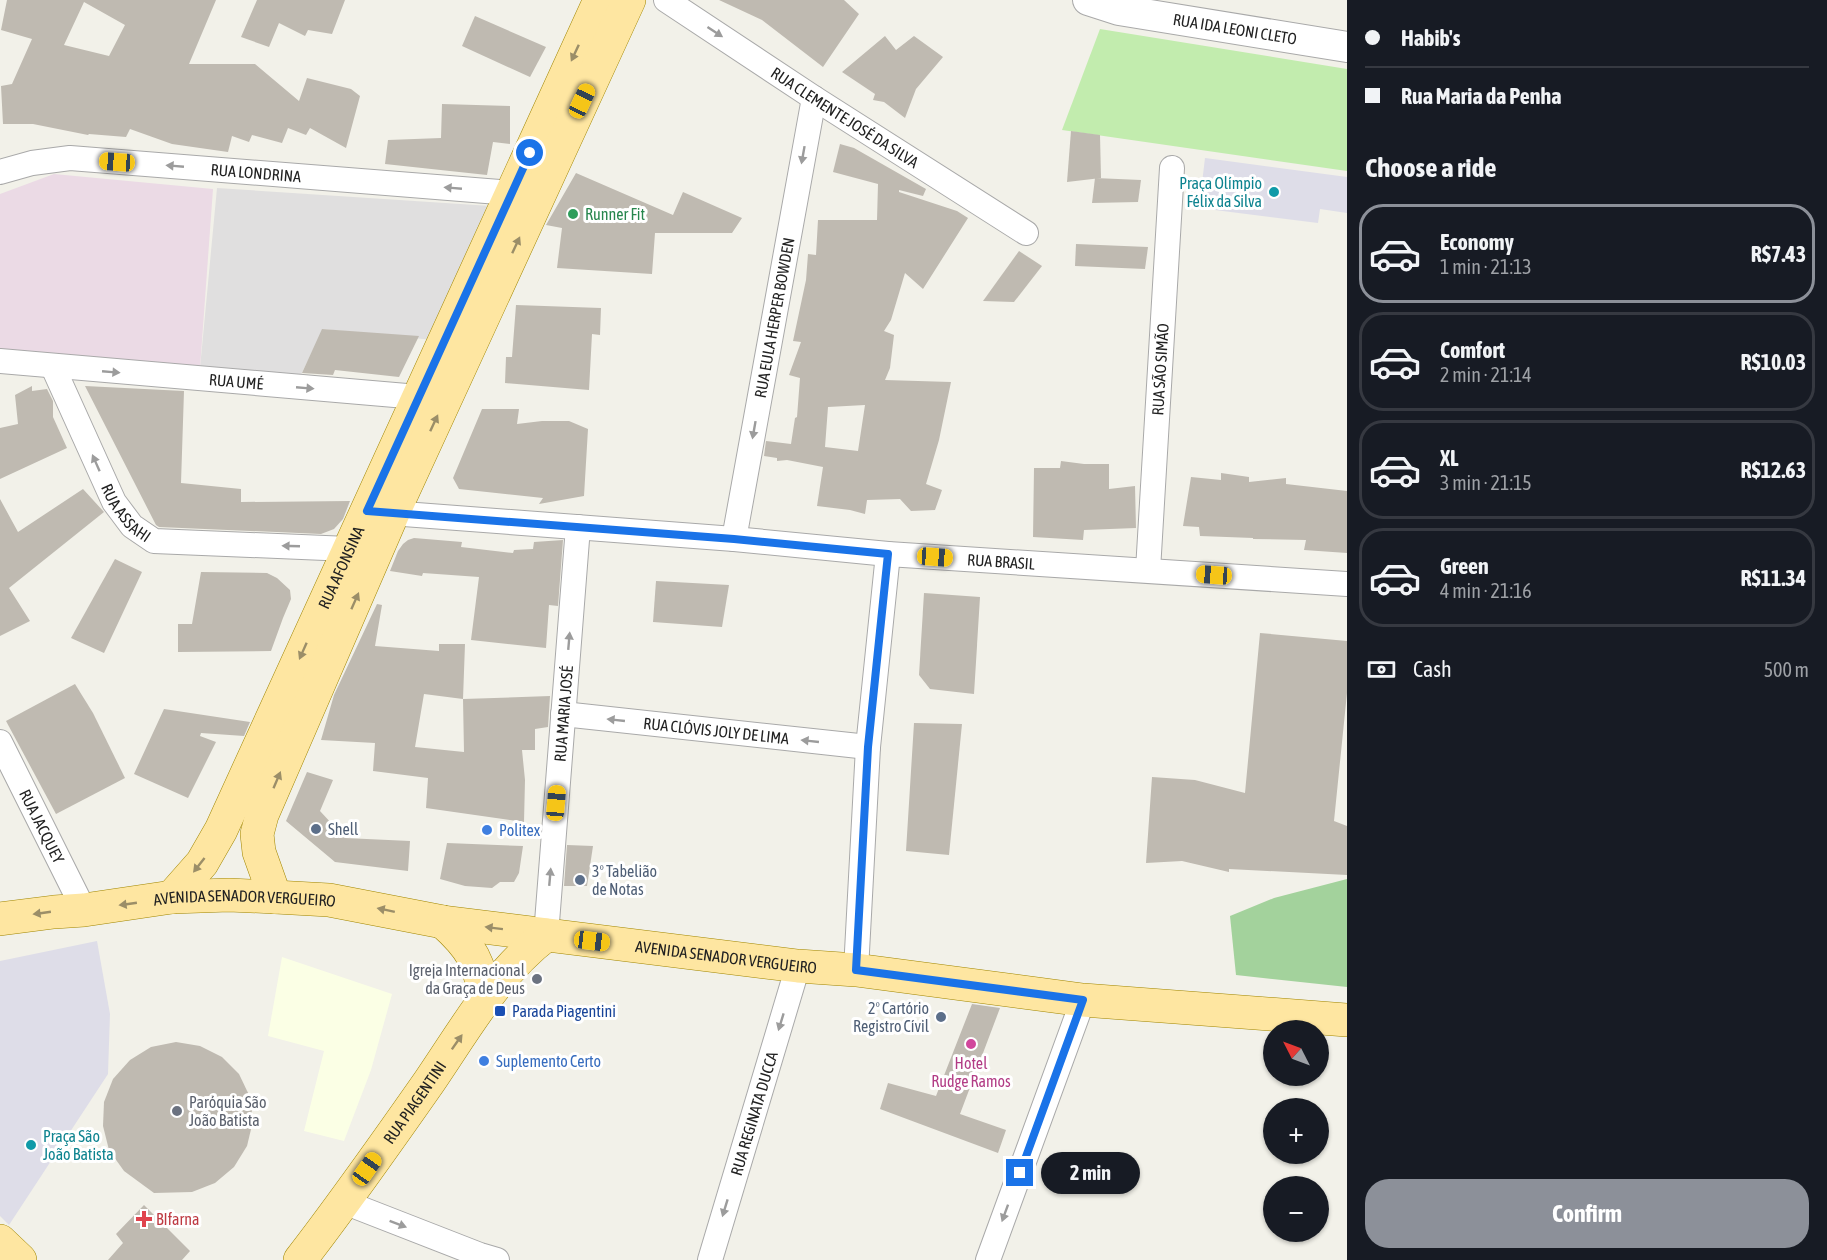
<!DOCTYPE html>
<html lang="en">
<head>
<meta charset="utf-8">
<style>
  :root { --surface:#171b24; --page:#242831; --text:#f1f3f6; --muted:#9ea1a6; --line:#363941; --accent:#8c9099 }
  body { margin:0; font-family:"Asap Condensed",sans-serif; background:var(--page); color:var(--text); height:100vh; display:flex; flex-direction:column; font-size:22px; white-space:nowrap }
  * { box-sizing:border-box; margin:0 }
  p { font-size:20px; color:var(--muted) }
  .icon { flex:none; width:33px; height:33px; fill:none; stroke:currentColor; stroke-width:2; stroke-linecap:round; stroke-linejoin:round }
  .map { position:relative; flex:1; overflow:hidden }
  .side { display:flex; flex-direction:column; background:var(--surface); width:480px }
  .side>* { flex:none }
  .top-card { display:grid; align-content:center; height:132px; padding:0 18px; background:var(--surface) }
  .needle { width:39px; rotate:312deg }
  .controls { position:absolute; left:1263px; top:1020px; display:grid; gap:12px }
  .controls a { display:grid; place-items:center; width:66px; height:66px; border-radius:50%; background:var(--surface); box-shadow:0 2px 4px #0004; font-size:30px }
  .end { position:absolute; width:27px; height:27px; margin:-14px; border:8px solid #1a73e8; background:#fff; box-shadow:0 0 0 3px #fff }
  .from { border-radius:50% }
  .bubble { position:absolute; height:42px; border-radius:21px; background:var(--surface); box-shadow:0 2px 4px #0004; font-size:20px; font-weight:700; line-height:42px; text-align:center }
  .car { position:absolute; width:18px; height:36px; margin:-18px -9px; border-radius:8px; box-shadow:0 0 4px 2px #0007; background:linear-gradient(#f5c518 24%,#345 0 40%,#f5c518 0 76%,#345 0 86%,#f5c518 0) }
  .top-card b { display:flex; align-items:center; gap:21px; height:57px; font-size:22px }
  .top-card b+b { border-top:2px solid var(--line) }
  .top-card i { width:15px; height:15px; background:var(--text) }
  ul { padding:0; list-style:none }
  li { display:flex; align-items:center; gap:18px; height:99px; margin:0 12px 9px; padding:0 6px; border:3px solid var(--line); border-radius:24px }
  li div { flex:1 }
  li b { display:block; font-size:22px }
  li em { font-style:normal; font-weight:700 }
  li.selected { border-color:var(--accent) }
  li>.icon { width:54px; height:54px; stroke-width:1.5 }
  h2 { padding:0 18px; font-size:27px; line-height:72px }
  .pay { display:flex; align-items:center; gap:15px; height:66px; padding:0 18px; font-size:22px }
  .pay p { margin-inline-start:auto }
  .action { display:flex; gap:12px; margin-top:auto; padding:12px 18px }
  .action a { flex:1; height:69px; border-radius:24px; background:var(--accent); color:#fff; font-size:24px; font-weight:700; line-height:69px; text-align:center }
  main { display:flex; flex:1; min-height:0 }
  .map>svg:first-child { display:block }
</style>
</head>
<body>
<main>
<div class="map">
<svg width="1347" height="1260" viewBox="0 0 1347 1260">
  <rect width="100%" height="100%" fill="#f2f1e9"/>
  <polygon fill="#e0dfdf" points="217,188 491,206 433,340 323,329 299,379 200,368"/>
  <polygon fill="#ebdae5" points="54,174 213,189 200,368 0,355 0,194"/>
  <polygon fill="#fbffe5" points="282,957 392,994 371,1070 344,1141 304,1131 324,1051 268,1036"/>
  <polygon fill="#c2ecae" points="1100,29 1347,69 1347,171 1062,130"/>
  <polygon fill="#a3d29c" points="1347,879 1347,987 1236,975 1230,916 1274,898"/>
  <g fill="#dedde8">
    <polygon points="1205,158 1347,177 1347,213 1320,209 1318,223 1199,208"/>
    <polygon points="97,941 110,1014 108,1074 9,1225 0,1216 0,961"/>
  </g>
  <g fill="#bfbab1" fill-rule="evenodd">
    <path d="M7,0H216L189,64H255L299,101L307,78L351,89L360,96L346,148L310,128L306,135L288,128L282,143L252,135L249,142L232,136L228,152L172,144L130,129L126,137L89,134L88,135L33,124H3L1,86L12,84L32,39L1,30ZM84,2L125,25L109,56L64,45Z"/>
    <polygon points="257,0 345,0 332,34 308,30 305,36 279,23 269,47 241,37"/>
    <polygon points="719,0 844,0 859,14 823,67 762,20"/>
    <polygon points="475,16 546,47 530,77 462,46"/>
    <polygon points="885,36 896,50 914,36 943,57 916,89 905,118 884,102 873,100 875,94 842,72"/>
    <polygon points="442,104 510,106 510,144 493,142 487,175 385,164 388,140 441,138"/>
    <polygon points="1071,131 1100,135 1101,178 1067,182"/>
    <path d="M840,144L854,148L926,189L923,196L899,190V192L957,211L968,218L923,289L905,273L891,320L884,331L894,335L890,368L885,380L951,382L939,440L926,484L942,490L935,510L911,511L900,499L867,500L865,514L850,510L817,506L823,467L787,460L777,461V458L764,456L766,441L791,444L795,418L797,417L800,378L789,375L801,342L793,341L806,280L808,254L816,255L818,220H877L878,184L833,172ZM865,405L858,451L825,447L828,407Z"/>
    <polygon points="576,173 673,215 683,192 742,218 732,233 655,233 652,274 557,268 562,228 546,225"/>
    <polygon points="1095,178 1141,180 1138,202 1092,203"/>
    <polygon points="1076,244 1148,247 1145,269 1075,266"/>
    <polygon points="1019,251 1042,266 1014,302 983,301"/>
    <polygon points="516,305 601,308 600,335 592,334 589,390 505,383 506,357 512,357"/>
    <polygon points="322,329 419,336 399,377 335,370 333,375 302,373"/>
    <polygon points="32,386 32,391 47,389 53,401 53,417 67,448 0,479 0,428 18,424 15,395"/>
    <polygon points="85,386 184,391 181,483 241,489 241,502 350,501 343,519 334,529 321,534 159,527 156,525"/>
    <polygon points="482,409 519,409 517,424 542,421 569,421 588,429 584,496 539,504 543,498 459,489 453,478"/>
    <polygon points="1061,461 1084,464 1109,464 1109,489 1135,486 1136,528 1084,530 1083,540 1033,537 1034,468 1060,468"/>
    <polygon points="1221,473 1249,477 1249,482 1286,478 1286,484 1347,491 1347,553 1304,550 1306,540 1253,539 1253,538 1200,536 1199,527 1183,526 1191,477 1221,480"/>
    <polygon points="83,489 104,512 9,588 30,621 0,636 0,499 18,532"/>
    <polygon points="414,538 462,542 461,547 513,553 514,550 533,549 534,542 563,540 558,606 549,605 546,648 471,640 479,577 423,573 422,576 390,571 398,551 403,544 408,540"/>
    <polygon points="115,559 142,572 104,653 71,638"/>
    <polygon points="201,572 267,573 277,578 290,590 291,599 283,618 271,651 178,652 178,624 192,624"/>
    <polygon points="656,581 729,585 722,627 653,622"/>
    <polygon points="924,593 980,597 974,694 930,689 919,675"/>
    <path d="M377,604L382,605L375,646L439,651V644H465L463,699L550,696L548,727L535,729V750H522L525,780L524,822L426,808L428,778L373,771L375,743L321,740L334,695ZM424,694L463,699L464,752L415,747Z"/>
    <polygon points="1260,633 1347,641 1347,693 1334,821 1347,826 1347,875 1229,869 1229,872 1182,861 1146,863 1152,777 1195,780 1245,793"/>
    <polygon points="75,684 93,713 125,778 56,814 6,721"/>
    <polygon points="164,709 250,722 244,736 201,733 200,736 216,742 188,798 134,774"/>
    <polygon points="914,723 962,724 949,855 906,851"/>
    <polygon points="307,772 333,780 320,811 345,838 410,841 408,871 335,862 286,821"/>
    <polygon points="447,843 523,846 519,873 514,882 500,882 492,888 465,886 440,879"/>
    <polygon points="567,845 593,846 587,886 564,886"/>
    <polygon points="972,1004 1000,1008 960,1114 1006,1130 998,1153 880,1109 888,1083 936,1096"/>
    <polygon points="176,1042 200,1046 222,1057 239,1074 250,1097 253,1121 247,1146 234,1167 215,1183 192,1192 154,1193 124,1171 109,1150 103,1126 104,1102 113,1079 130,1060 151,1047"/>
    <polygon points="144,1205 190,1251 182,1260 108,1260 123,1243 116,1234"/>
  </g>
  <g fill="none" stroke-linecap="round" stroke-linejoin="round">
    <defs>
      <g id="minor">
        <path id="s1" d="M666,0L814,98L1026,233"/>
        <path id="s2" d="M0,172L32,163L70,158L512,193"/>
        <path id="s3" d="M0,361L418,397"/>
        <path id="s4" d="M53,367L114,502L132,526L154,541L349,549"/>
        <path id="s5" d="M377,512L734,539L888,554L1347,584"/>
        <path id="s6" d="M734,539L814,98"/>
        <path id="s7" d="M1148,570L1172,168"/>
        <path id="s8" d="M563,714L868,747"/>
        <path id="s9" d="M0,742L84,910"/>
        <path id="s10" d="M546,935L578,527"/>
        <polyline points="856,970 868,747 888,554"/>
        <polyline points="344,1202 480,1255 497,1260"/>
        <path id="s11" d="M710,1260L798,966"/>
        <polyline points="988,1260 1083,1000"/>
      </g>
      <g id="tertiary">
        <path id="s12" d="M1088,0L1119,10L1347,47"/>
      </g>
      <g id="primary">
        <path id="s13" d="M172,897L202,863L221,830L600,0"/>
        <polyline points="275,897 259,852 257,834 262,815 393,513 629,0"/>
        <path id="s14" d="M0,919L54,912L84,910L172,897L229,895L275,897L329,900L443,922L798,966L856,970L1083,1000L1347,1020"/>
        <path d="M443,922C471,947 482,964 484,1002"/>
        <polyline points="0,1241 20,1260"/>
        <path id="s15" d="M300,1260C345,1202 387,1142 429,1082C464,1031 496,973 546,935"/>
      </g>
    </defs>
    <use href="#minor" stroke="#a9a9a9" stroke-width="26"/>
    <use href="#tertiary" stroke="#a9a9a9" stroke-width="32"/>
    <use href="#primary" stroke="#a08600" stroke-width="34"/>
    <use href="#minor" stroke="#fff" stroke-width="24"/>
    <use href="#tertiary" stroke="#fff" stroke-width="30"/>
    <use href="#primary" stroke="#fee6a1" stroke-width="33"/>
  </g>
  <defs><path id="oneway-solid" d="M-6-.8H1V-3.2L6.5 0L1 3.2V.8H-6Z" transform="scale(1.5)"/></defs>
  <g fill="#9c9c9c">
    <use href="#oneway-solid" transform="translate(715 32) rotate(33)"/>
    <use href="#oneway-solid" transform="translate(803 155) rotate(100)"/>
    <use href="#oneway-solid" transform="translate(175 166) rotate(-175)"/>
    <use href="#oneway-solid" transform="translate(453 188) rotate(-175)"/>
    <use href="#oneway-solid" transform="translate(111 372) rotate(5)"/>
    <use href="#oneway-solid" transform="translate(305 388) rotate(5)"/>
    <use href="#oneway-solid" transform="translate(754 430) rotate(100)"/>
    <use href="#oneway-solid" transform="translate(96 463) rotate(-114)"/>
    <use href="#oneway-solid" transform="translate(291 546) rotate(-178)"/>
    <use href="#oneway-solid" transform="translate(569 641) rotate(-85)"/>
    <use href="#oneway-solid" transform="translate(616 720) rotate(-174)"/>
    <use href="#oneway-solid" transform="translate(810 741) rotate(-174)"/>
    <use href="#oneway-solid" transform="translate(550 877) rotate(-85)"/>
    <use href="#oneway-solid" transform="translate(781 1022) rotate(107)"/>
    <use href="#oneway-solid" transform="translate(725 1208) rotate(107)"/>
    <use href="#oneway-solid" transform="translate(1005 1213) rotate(110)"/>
    <use href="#oneway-solid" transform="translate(398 1224) rotate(21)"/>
  </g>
  <g fill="#9b8e68">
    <use href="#oneway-solid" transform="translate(575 53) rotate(115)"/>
    <use href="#oneway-solid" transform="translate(516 245) rotate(-65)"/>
    <use href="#oneway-solid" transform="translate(434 423) rotate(-65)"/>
    <use href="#oneway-solid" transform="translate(355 601) rotate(-66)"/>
    <use href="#oneway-solid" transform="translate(303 651) rotate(114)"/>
    <use href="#oneway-solid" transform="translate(277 780) rotate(-67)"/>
    <use href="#oneway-solid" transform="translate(199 865) rotate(128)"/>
    <use href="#oneway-solid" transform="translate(128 904) rotate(172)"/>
    <use href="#oneway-solid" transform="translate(386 910) rotate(-168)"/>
    <use href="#oneway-solid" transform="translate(42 913) rotate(172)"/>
    <use href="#oneway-solid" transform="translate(494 928) rotate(-173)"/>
    <use href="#oneway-solid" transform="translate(457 1042) rotate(-55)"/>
  </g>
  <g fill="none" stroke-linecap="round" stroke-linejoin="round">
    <polyline stroke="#1a73e8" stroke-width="8" points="530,153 367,511 734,539 888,554 868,747 856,970 1083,1000 1020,1173"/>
  </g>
  <g fill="#0f9aa8" stroke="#fff" stroke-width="2">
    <circle cx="1274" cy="192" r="6"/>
    <circle cx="31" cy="1145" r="6"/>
  </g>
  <circle fill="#2e9e5b" stroke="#fff" stroke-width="2" cx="573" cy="214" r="6"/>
  <g fill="#5c6f8a" stroke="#fff" stroke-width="2">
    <circle cx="316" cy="829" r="6"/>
    <circle cx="580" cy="880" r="6"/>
    <circle cx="941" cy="1017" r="6"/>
  </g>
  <g fill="#3f7fe0" stroke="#fff" stroke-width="2">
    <circle cx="487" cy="830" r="6"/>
    <circle cx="484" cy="1061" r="6"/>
  </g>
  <g fill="#6b7280" stroke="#fff" stroke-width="2">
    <circle cx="537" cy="979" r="6"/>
    <circle cx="177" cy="1111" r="6"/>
  </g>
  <rect fill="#1a4fb4" stroke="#fff" stroke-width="2" x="494" y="1005" width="12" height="12" rx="3"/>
  <circle fill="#d1479c" stroke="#fff" stroke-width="2" cx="971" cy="1044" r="6"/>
  <path fill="#e0444e" stroke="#fff" stroke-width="2" d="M141 1210h6v6h6v6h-6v6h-6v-6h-6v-6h6z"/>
  <g text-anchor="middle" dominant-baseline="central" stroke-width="6" stroke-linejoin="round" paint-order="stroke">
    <g font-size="16" fill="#222" stroke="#fff">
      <text stroke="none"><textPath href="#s12" startOffset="150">RUA IDA LEONI CLETO</textPath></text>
      <text stroke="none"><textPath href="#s1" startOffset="214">RUA CLEMENTE JOSÉ DA SILVA</textPath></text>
      <text stroke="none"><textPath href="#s2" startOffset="258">RUA LONDRINA</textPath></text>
      <text stroke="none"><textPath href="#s6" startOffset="225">RUA EULA HERPER BOWDEN</textPath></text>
      <text stroke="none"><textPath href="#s7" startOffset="201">RUA SÃO SIMÃO</textPath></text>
      <text stroke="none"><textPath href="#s3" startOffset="237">RUA UMÉ</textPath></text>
      <text stroke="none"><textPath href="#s4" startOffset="164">RUA ASSAHI</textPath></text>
      <text stroke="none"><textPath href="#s5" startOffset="626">RUA BRASIL</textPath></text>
      <text stroke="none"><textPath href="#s13" startOffset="372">RUA AFONSINA</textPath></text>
      <text stroke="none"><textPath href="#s10" startOffset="222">RUA MARIA JOSÉ</textPath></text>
      <text stroke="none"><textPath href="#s8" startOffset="154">RUA CLÓVIS JOLY DE LIMA</textPath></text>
      <text stroke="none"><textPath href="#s9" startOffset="94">RUA JACQUEY</textPath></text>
      <text stroke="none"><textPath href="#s14" startOffset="246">AVENIDA SENADOR VERGUEIRO</textPath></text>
      <text stroke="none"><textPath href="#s14" startOffset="732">AVENIDA SENADOR VERGUEIRO</textPath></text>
      <text stroke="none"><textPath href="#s15" startOffset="195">RUA PIAGENTINI</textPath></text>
      <text stroke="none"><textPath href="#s11" startOffset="153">RUA REGINATA DUCCA</textPath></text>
    </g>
    <g font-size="16" fill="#0d838f" stroke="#fff" text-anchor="end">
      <text x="1262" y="183">Praça Olímpio<tspan x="1262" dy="18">Félix da Silva</tspan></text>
      <text x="43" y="1136" text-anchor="start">Praça São<tspan x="43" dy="18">João Batista</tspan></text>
    </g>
    <g font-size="16" fill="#27864d" stroke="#fff" text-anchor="start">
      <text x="585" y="214">Runner Fit</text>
    </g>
    <g font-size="16" fill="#4e5e75" stroke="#fff" text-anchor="start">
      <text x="328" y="829">Shell</text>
      <text x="592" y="871">3º Tabelião<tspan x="592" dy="18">de Notas</tspan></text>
      <text x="929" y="1008" text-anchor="end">2º Cartório<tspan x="929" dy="18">Registro Cívil</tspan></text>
    </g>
    <g font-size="16" fill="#366cbe" stroke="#fff" text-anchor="start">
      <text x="499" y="830">Politex</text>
      <text x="496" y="1061">Suplemento Certo</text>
    </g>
    <g font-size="16" fill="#5b616d" stroke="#fff" text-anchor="end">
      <text x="525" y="970">Igreja Internacional<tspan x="525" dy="18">da Graça de Deus</tspan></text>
      <text x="189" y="1102" text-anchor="start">Paróquia São<tspan x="189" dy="18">João Batista</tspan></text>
    </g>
    <g font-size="16" fill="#164399" stroke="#fff" text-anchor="start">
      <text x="512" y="1011">Parada Piagentini</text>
    </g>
    <g font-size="16" fill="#b23c85" stroke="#fff">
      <text x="971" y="1063">Hotel<tspan x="971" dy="18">Rudge Ramos</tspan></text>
    </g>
    <g font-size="16" fill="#be3a42" stroke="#fff" text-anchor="start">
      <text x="156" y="1219">BIfarna</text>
    </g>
  </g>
</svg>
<div class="controls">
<a><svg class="needle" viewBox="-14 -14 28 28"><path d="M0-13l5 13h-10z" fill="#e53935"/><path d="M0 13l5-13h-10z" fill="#9ea1a6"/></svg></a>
<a>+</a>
<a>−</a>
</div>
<i class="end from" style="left:530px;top:153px"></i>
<i class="end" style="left:1020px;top:1173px"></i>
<div class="bubble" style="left:1041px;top:1152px;width:99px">2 min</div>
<i class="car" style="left:582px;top:101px;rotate:25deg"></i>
<i class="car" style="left:117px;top:162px;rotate:274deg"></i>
<i class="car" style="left:935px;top:557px;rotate:94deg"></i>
<i class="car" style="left:1214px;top:575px;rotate:274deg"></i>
<i class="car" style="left:556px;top:803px;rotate:5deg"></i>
<i class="car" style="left:592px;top:941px;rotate:97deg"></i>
<i class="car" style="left:367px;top:1169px;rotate:35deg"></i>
</div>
<section class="side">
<div class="top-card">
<b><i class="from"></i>Habib's</b>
<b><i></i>Rua Maria da Penha</b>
</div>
<h2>Choose a ride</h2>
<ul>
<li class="selected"><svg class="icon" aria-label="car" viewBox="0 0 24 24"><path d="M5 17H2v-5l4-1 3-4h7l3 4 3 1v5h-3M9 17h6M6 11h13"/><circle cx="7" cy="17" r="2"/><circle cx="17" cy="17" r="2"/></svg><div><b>Economy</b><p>1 min · 21:13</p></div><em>R$7.43</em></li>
<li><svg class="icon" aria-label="car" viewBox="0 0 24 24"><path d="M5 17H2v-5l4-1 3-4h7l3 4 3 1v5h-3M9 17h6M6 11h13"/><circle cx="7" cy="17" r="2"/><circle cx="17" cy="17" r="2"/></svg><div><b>Comfort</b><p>2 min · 21:14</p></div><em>R$10.03</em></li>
<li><svg class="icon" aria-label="car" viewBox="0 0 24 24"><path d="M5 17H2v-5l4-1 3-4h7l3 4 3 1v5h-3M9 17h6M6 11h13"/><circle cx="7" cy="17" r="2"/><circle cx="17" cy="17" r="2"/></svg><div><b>XL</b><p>3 min · 21:15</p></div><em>R$12.63</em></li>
<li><svg class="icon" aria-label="car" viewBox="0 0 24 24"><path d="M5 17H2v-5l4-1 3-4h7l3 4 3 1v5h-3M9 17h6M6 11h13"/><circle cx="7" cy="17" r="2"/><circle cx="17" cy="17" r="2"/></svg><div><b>Green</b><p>4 min · 21:16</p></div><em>R$11.34</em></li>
</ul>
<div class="pay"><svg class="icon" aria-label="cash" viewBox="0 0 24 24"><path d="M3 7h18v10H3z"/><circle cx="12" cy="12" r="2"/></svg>Cash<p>500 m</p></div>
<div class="action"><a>Confirm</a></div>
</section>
</main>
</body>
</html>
